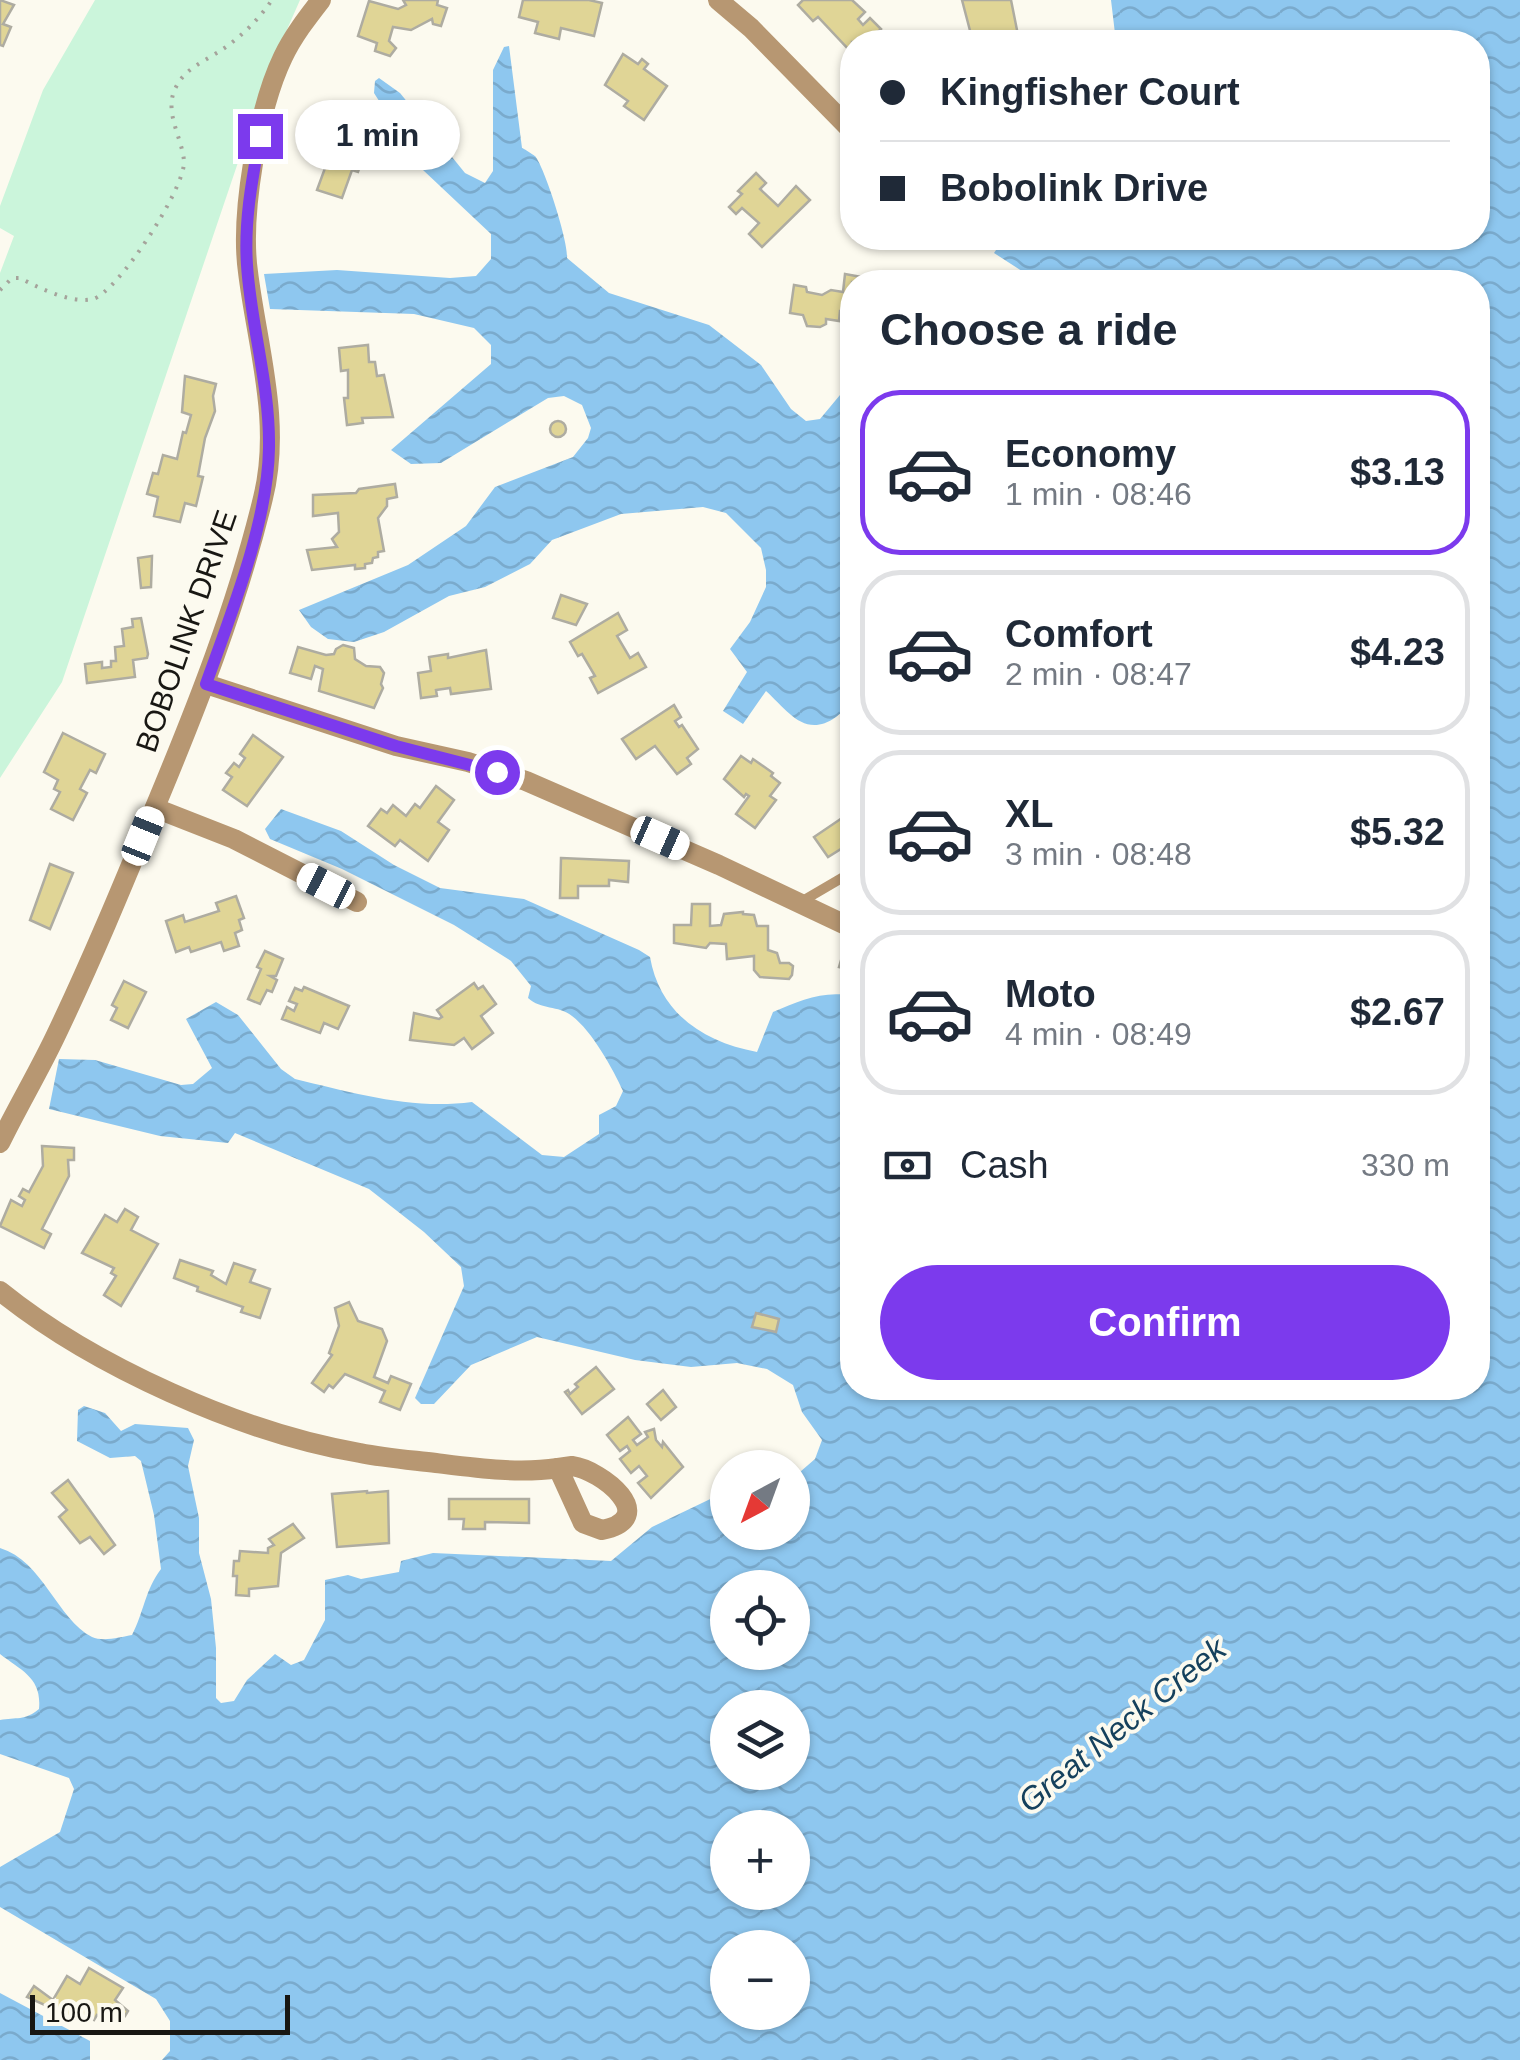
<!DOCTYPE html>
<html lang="en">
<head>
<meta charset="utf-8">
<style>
  :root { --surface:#fff; --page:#f2f2f3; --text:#1f2937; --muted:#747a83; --line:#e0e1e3; --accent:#7c3aed }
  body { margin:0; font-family:Arial,sans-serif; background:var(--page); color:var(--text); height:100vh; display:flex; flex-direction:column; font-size:38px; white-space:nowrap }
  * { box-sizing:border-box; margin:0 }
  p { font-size:32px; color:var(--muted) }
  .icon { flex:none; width:55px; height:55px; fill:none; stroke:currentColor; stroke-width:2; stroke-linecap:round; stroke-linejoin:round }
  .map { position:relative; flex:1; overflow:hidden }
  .drawer { position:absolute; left:840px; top:270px; width:650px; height:1130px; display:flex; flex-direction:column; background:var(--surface); border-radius:40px; box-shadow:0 2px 8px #0004 }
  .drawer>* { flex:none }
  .banner { position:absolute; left:840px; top:30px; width:650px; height:220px; border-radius:40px; box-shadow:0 2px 8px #0004; display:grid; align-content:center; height:220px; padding:0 40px; background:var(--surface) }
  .needle { width:65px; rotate:221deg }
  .fabs { position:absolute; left:710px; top:1450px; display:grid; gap:20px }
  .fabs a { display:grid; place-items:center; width:100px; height:100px; border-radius:50%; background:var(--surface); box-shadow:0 2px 8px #0004; font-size:50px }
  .scale { position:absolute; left:30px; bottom:25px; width:260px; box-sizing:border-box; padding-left:10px; border:5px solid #181713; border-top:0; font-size:28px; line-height:35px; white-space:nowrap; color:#181713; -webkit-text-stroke:8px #fcfaef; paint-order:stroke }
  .end { position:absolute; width:45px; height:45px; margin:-22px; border:12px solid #7c3aed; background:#fff; box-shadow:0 0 0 5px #fff }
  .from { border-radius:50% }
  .bubble { position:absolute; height:70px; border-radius:35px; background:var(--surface); box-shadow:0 2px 8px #0004; font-size:32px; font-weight:800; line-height:70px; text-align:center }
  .car { position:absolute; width:30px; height:60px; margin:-30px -15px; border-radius:12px; box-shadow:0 0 8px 2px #0007; background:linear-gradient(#fff 24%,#345 0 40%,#fff 0 76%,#345 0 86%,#fff 0) }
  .banner b { display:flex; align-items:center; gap:35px; height:95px; font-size:38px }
  .banner b+b { border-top:2px solid var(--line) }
  .banner i { width:25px; height:25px; background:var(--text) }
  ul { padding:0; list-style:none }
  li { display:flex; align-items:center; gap:30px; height:165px; margin:0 20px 15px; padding:0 20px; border:5px solid var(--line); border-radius:40px }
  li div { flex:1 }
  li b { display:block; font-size:38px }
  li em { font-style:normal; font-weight:800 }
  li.current { border-color:var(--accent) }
  li>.icon { width:90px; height:90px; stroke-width:1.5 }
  h2 { padding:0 40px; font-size:45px; line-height:120px }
  .pay { display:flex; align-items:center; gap:25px; height:110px; padding:0 40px; font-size:38px }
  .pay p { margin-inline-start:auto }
  .button { display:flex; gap:20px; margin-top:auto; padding:20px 40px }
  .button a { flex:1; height:115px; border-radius:60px; background:var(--accent); color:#fff; font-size:40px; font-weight:800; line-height:115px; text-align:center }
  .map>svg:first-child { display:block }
</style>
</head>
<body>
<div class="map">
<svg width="1520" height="2060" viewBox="0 0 1520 2060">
  <defs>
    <pattern id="water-waves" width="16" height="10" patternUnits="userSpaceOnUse" patternTransform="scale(2.5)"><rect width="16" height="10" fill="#8ec7ef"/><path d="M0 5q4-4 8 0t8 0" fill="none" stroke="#7aaacc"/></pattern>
  </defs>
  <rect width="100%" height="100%" fill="#fcfaef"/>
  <polygon fill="#cbf5db" points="95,0 300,0 270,68 62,682 0,778 0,273 14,236 0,228 0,206 43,90"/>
  <g fill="url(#water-waves)" fill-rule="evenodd">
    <path d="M1111,0H1520V2060H162L170,2051V2021L156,1999L0,1907V1867L60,1832L74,1789L69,1778L0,1754V1720C16,1717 25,1721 39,1709C42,1678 22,1671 0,1654V1548C43,1561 57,1619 92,1637C103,1642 121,1637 132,1635C144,1612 145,1590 161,1569L154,1515L141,1461L135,1456L110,1458L77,1441L78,1410L84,1406L105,1413L121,1431L135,1424L188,1428L194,1440L188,1466L199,1518V1553L211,1599L216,1648V1698L221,1703L234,1701L247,1680L275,1654L291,1665L304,1660L325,1620V1580L348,1575L361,1579L399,1572L401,1561L433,1553L611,1561L652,1527L727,1491L728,1532H792L793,1478L815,1459L822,1440L802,1412L793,1385L767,1369L737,1363L691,1367L635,1360L537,1337L471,1365L434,1404H421L415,1398L464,1286L461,1267L424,1232L369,1189L235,1133L228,1143L160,1136L49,1109L59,1059L95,1060L181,1085L193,1084L212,1068L186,1019L216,1002L238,1015L281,1069L295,1079C354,1093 411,1110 472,1102L542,1155L564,1157L599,1134V1115L616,1106L623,1091C613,1069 592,1031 572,1016C558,1005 541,1010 528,998L531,986L511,961L454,925L342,869L270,839L265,829L281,809L341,831L394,865L440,888L524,899L639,950L650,957C660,1014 704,1042 757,1052L773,1012C799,1001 824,990 852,996V1388H1478V282H1039L994,253L1004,238H1050L1087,245L1133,241L1137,238H1478V42H1116ZM728,1588H792V1652H728ZM728,1708H792V1772H728ZM728,1828H792V1892H728ZM728,1948H792V2012H728Z"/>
    <path d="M509,46L522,148C523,148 535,156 535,156C545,168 569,244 567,258L609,293L709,325L761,365L791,409L806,421L820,419L840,395L852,358V698C848,707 844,711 836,717C805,739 788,711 766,691L743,724L723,711L747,672L730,649L750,622L766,587V570L761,548L726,513L703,507L621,514L552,540L530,564L485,587L449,596L384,632L354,642L328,639L311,627L299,610L408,565L466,526L495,487L573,457L588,438L591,428L582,405L564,396L548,398L441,463L411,464L391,450L491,364V345L474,328L414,314L270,309L264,274L337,270L450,278L476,276L491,259V234L423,170L374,93L375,81L379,78L400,93L465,173L485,183L493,171V70L504,47Z"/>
    <polygon points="0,1993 90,2041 90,2060 0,2060"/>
  </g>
  <g fill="#e0d596" stroke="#aeaca1" stroke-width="2.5">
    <polygon points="0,0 14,5 3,24 11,27 3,46 0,45"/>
    <polygon points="403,0 438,0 437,5 447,8 441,26 433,24 432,19 411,30 393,27 389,41 396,48 390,56 375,51 377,43 358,36 369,1 398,9 406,5"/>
    <polygon points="523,0 589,0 602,3 594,36 561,28 559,39 535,33 538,22 519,17"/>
    <polygon points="803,0 852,0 865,12 858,19 863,25 870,18 881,29 867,42 852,42 852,53 818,17 813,21 798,5"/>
    <polygon points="962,0 1011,0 1019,40 973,42"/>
    <polygon points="623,54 638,64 642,59 648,64 644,69 667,86 644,120 624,106 628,101 605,85"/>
    <polygon points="340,127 363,135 357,154 363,157 358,172 352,170 342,198 317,190"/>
    <polygon points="756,173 766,183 760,189 778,206 796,186 810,200 762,247 749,234 759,223 742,208 736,214 729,207 742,194 738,191"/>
    <polygon points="845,274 867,278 866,282 852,282 850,310 840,311 839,321 826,319 826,324 820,327 807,326 803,315 790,313 794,285 806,287 807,292 822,295 831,290 843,292"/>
    <polygon points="368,345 369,362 375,362 377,376 384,375 393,417 362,418 363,423 347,425 344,398 348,398 348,370 341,371 339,348"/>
    <polygon points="185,376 216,384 213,396 215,411 205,438 198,476 203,477 196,506 185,503 180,522 154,516 158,497 147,494 153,473 158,474 163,455 177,459 183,432 186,433 191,415 182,412"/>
    <circle cx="558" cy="429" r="8"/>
    <polygon points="395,484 397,497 387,499 387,506 378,518 384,551 378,552 378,557 373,558 372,563 365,564 365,568 355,569 355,565 312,570 307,550 337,547 332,539 339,532 338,513 313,516 313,495 356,493 359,489"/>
    <polygon points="152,556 151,587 141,588 138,558"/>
    <polygon points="561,595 587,604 576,625 553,618"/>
    <polygon points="618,613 627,630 617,636 630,658 638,653 646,667 598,693 590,678 595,676 582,654 578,656 570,642"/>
    <polygon points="141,618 148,654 147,658 133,660 135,677 87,683 85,664 102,662 102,668 111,667 111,661 116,661 115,647 124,646 122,629 133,627 132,619"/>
    <polygon points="343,645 354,648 355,659 366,666 380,667 384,673 381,684 383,688 374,708 319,691 323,669 315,666 311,679 290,673 298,647 326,655 334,654 336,649"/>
    <polygon points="486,650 491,689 451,694 450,688 436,690 437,696 421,698 418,673 431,671 429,657 448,654 448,658"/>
    <polygon points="674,705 681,717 675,721 679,727 682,725 698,749 687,758 691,764 677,774 655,746 636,759 622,739"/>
    <polygon points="63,733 105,754 96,773 90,770 80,789 87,793 73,820 51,809 60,792 54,789 58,780 44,772"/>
    <polygon points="253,735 283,757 247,806 223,790 232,777 226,773 234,763 239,767 245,758 240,754"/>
    <polygon points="741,756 751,763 753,759 773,773 771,776 780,783 770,796 776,800 755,828 736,814 749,796 746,794 744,797 724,779"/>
    <polygon points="436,786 454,800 438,822 449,830 428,861 400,840 395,846 368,826 381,809 387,813 393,805 406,816 415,804 420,808"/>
    <polygon points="848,814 852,821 852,842 828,857 814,837"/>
    <polygon points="561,858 629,861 628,882 609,880 609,886 578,886 578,898 560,898"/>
    <polygon points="50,864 73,873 50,929 30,920"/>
    <polygon points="236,896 244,918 239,920 242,930 235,933 239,946 224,951 221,942 191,952 189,947 176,952 166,921 183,915 185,922 219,911 216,903"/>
    <polygon points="692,904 710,904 710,926 721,925 724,914 743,912 743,914 754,915 757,926 768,926 768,950 777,953 780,963 789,963 793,966 792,975 789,979 760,977 754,970 754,956 727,959 726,944 710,943 706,948 674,943 674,925 691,925"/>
    <polygon points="844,950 852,952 852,970 839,967"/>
    <polygon points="265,951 283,959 276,976 270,976 277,980 272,992 267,990 260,1004 248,999 261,969 257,967"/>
    <polygon points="124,981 146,992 128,1028 111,1020 117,1008 112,1005"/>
    <polygon points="474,983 478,989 483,986 496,1004 481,1016 493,1033 472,1049 464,1038 454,1045 410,1040 414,1013 439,1019 442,1017 437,1010"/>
    <polygon points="304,987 349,1006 338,1029 324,1023 320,1033 282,1019 287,1007 294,1011 297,1004 289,1001 295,988 302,991"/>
    <polygon points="42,1146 74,1148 74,1160 68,1160 69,1176 42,1229 51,1234 44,1248 0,1226 11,1200 22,1206 25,1200 19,1196 23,1189 29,1192 43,1166"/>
    <polygon points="125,1209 138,1217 131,1230 158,1244 121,1306 104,1295 116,1276 111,1273 114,1268 82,1253 105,1215 117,1222"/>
    <polygon points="180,1260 213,1271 211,1275 226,1284 234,1263 255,1270 250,1282 270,1289 260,1318 241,1312 243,1307 197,1291 198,1287 174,1278"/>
    <polygon points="349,1302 358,1321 382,1329 387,1341 374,1377 388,1383 391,1376 411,1384 400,1410 380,1402 385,1391 345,1374 333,1388 329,1385 324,1392 312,1383 332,1355 329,1353 339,1326 335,1308"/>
    <polygon points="756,1313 779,1319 776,1332 752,1327"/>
    <polygon points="596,1367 614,1389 582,1414 565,1392 568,1390 570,1394 578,1387 575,1384"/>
    <polygon points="663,1390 676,1407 661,1420 647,1404"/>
    <polygon points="628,1417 641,1434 633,1440 637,1445 648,1437 645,1432 654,1429 656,1440 662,1447 663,1442 683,1467 651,1498 638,1483 647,1476 639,1466 631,1473 620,1459 630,1451 627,1446 620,1451 607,1435"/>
    <polygon points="68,1480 115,1545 104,1554 90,1537 80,1543 59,1517 67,1510 52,1493"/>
    <polygon points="367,1491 367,1493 388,1491 389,1543 337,1547 332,1494"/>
    <polygon points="449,1499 529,1499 529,1523 485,1522 485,1529 463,1529 464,1519 449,1519"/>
    <polygon points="293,1524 304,1538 281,1553 278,1586 249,1589 249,1596 236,1595 237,1576 233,1576 234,1561 239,1561 240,1551 268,1553 268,1548 274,1545 269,1539"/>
    <polygon points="89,1968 123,1988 115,2000 128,2011 125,2016 123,2015 120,2019 111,2015 108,2021 97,2015 94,2020 87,2016 85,2021 75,2014 71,2020 64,2016 60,2023 52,2018 56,2010 27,1997 34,1986 53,2000 67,1976 80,1984"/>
  </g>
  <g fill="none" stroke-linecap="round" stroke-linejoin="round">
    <path stroke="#a5a39b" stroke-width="4" stroke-dasharray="2.5 8" stroke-linecap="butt" d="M0,290L12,278H20C39,288 71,304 93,299C118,292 186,187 184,161C182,137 163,111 176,87C185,68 207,60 223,49C242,36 259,19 272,0"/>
    <polyline stroke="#b79772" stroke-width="10" points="799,903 852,872"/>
    <g stroke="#b79772" stroke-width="20">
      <polyline points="718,0 751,28 852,131"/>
      <polyline points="206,684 396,746 468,762 526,781 719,865 852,928"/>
      <polyline points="155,808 234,839 357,902"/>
      <path d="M0,1143C18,1106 39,1071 56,1035C91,962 122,887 153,812C196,709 237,606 263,498C282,422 257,346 248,272C240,215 258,109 283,57C293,36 307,18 321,0"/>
      <path d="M0,1291C93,1366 242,1433 360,1453C385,1458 411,1460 436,1463C476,1468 518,1474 558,1468"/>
      <path d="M572,1466C602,1470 661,1518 602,1530L583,1523L558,1468Z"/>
    </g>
  </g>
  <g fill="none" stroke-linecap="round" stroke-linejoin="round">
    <path stroke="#7c3aed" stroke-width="12" d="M260,136C252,180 244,221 247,265C251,327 270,385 269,448C268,522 231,614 206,684L396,746L497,772"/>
  </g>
  <g text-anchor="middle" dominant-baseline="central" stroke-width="8" stroke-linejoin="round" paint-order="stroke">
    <g font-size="30" fill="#181713" stroke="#fcfaef">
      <text transform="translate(186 631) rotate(-71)">BOBOLINK DRIVE</text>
    </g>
    <g font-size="32" font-style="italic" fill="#15415d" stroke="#fcfaef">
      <text transform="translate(1122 1725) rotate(-39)">Great Neck Creek</text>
    </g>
  </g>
</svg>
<div class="fabs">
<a><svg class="needle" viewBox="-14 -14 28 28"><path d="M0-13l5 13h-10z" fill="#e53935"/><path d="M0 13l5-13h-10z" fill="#747a83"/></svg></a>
<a><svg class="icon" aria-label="locate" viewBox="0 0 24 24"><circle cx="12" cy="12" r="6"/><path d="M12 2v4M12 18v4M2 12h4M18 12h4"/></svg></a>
<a><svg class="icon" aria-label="layers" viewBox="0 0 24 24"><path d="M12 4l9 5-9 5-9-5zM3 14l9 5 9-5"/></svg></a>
<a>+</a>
<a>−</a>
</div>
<div class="scale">100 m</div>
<i class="end from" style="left:497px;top:772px"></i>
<i class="end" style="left:260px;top:136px"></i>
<div class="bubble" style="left:295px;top:100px;width:165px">1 min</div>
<i class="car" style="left:143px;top:836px;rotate:22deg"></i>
<i class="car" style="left:660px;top:838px;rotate:114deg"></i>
<i class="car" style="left:326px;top:886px;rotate:297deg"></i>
<div class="banner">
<b><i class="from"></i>Kingfisher Court</b>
<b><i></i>Bobolink Drive</b>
</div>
<section class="drawer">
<h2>Choose a ride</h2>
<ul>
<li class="current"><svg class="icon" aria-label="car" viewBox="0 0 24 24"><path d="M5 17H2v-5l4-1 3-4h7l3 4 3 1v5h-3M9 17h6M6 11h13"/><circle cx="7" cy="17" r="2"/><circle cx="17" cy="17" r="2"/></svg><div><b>Economy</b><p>1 min · 08:46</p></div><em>$3.13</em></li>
<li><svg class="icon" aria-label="car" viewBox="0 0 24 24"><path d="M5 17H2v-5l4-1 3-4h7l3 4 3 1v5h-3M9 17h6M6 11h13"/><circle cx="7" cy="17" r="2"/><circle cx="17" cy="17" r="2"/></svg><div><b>Comfort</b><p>2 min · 08:47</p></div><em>$4.23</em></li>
<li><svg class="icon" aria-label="car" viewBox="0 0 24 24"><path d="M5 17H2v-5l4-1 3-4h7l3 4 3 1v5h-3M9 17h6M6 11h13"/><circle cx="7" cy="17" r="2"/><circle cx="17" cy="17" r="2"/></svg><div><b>XL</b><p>3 min · 08:48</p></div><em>$5.32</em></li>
<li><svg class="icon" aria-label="car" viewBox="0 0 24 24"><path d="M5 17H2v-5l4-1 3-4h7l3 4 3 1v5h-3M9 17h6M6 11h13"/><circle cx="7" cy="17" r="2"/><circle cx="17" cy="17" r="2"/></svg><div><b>Moto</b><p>4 min · 08:49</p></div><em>$2.67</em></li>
</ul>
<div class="pay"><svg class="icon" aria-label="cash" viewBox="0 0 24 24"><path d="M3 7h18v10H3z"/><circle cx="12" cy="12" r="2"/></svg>Cash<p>330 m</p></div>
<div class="button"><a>Confirm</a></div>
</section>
</div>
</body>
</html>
